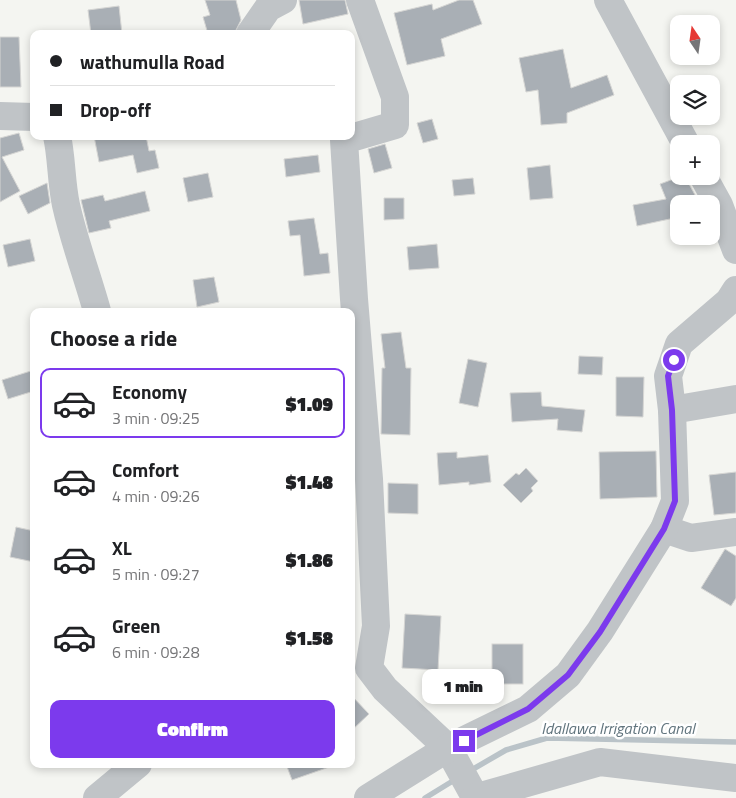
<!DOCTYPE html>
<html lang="en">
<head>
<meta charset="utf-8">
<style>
  :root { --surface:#fff; --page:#f2f2f2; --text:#202124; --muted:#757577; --line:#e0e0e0; --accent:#7c3aed }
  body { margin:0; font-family:"Titillium Web",sans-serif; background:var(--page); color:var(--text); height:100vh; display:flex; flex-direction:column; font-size:19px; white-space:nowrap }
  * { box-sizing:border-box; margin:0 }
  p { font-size:16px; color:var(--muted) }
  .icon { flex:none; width:28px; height:28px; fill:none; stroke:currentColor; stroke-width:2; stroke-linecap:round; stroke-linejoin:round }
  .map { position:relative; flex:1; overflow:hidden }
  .side { position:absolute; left:30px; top:308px; width:325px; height:460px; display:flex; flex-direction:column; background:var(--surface); border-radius:10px; box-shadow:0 2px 8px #0003 }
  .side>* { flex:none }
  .top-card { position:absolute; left:30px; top:30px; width:325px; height:110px; border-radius:10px; box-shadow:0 2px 8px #0003; display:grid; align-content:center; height:110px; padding:0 20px; background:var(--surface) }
  .needle { width:32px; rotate:347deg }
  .controls { position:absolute; left:670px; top:15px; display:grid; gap:10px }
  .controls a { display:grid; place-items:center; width:50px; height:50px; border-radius:10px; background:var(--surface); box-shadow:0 2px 8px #0003; font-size:25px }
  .end { position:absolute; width:22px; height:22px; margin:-11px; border:6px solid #7c3aed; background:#fff; box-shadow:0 0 0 2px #fff }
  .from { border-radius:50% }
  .bubble { position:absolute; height:35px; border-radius:10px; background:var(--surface); box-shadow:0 2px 8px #0003; font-size:16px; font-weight:800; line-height:35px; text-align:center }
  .top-card b { display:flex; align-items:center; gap:18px; height:48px; font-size:19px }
  .top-card b+b { border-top:1px solid var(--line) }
  .top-card i { width:12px; height:12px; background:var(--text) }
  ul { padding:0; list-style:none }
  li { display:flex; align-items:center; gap:15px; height:70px; margin:0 10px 8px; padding:0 10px; border:2px solid transparent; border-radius:10px }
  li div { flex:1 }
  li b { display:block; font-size:19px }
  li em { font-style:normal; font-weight:800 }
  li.selected { border-color:var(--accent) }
  li>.icon { width:45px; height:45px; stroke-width:1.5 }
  h2 { padding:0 20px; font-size:22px; line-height:60px }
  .button { display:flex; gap:10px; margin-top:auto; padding:10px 20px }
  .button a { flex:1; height:58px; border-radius:10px; background:var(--accent); color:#fff; font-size:20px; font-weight:800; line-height:58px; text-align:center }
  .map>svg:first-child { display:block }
</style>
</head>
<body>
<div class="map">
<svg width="736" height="798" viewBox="0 0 736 798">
  <rect width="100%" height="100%" fill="#f4f5f1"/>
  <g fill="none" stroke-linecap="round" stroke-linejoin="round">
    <g stroke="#bac3c8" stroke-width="5.5">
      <polyline points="468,772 506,750 547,738 736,742"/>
      <polyline points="425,798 456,779"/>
    </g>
  </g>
  <g fill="#a9afb5" stroke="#d6d6d4">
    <polygon points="205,0 236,0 241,20 235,32 228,34 208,34 203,17 210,15"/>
    <polygon points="299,0 345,0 348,14 303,24"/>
    <polygon points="459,0 473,0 482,24 441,39 445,56 407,65 394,13 432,4 433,10"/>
    <polygon points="119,6 122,34 91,34 88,10"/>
    <polygon points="0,37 19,37 21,87 0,87"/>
    <polygon points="563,49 571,88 607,75 614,95 567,113 567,123 541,125 538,90 526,92 519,58"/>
    <polygon points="432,119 438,139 423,143 417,123"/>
    <polygon points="19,133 24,150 2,157 20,191 0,202 0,138"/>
    <polygon points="94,136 146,136 149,151 155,150 159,168 137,173 133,155 99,162"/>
    <polygon points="385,144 392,168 374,173 368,149"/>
    <polygon points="318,155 320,172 286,177 284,159"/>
    <polygon points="550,165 553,198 530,200 527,168"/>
    <polygon points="208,173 213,197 188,202 183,178"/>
    <polygon points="682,176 687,176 689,184 700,204 679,204 679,217 637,226 633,205 666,199 660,184"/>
    <polygon points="473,178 475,194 454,196 452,180"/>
    <polygon points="47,183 50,203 28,214 19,196"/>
    <polygon points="145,191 150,211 109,221 111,228 89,233 81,200 103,195 105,201"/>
    <polygon points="384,198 404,198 404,219 384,220"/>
    <polygon points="314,218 320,254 328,253 330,273 304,276 300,235 290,236 288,221"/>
    <polygon points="30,239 35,261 8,267 3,245"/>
    <polygon points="437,244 439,268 409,270 407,247"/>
    <polygon points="214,277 219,302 197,307 193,280"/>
    <polygon points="401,332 406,368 411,368 410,435 381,434 382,368 385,368 381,334"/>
    <polygon points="579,356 603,357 602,375 578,374"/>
    <polygon points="468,359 487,363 478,407 459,403"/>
    <polygon points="34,370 34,391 8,399 2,380"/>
    <polygon points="616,377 644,377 643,417 616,416"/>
    <polygon points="541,392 542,406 585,410 582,432 557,430 558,419 512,422 510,393"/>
    <polygon points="656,451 657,497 600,499 599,452"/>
    <polygon points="457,452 457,458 488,455 491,482 469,485 469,482 439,485 437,453"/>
    <polygon points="526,468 538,481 531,488 533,491 521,503 503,485 516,473 519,475"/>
    <polygon points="736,472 736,513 714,515 709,475"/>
    <polygon points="388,483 418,484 418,514 388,513"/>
    <polygon points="16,527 34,531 34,562 10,557"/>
    <polygon points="725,549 736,556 736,598 731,606 701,588"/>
    <polygon points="405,614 441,616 438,670 402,668"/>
    <rect x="492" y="644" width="31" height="40"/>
    <polygon points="351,695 369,714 351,731"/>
    <polygon points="286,764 332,764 332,766 292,780"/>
  </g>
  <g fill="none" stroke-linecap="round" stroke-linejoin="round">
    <g stroke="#c0c4c7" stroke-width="28">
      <polyline points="360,0 395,97 395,125 344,140 354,299 369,479 376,626 369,668 385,689 448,748 475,797"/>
      <polyline points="608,0 686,144"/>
      <polyline points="250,34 268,8 283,0"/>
      <polyline points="0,116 34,117"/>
      <path d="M57,136C62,159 61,182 66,205C74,241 87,275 97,311"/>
      <polyline points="703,176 719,205 736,250"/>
      <polyline points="672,410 736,399"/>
      <polyline points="664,529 691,538 736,532"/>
      <polyline points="97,798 138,764"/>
      <polyline points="368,798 448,748 528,709 568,675 600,631 664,529 675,501 672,410 668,376 679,344 729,301 736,290"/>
      <polyline points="474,798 600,762 736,778"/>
    </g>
  </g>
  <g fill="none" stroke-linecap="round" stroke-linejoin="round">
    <polyline stroke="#7c3aed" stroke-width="6" points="464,741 528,709 568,675 600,632 664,529 675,501 672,410 668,376 674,360"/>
  </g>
  <g text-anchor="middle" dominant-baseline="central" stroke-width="5" stroke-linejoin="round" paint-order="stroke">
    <g font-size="16" font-style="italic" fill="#61747d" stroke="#fff">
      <text x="618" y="728">Idallawa Irrigation Canal</text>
    </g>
  </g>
</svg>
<div class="controls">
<a><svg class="needle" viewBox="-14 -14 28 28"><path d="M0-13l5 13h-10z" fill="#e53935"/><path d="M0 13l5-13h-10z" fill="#757577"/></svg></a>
<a><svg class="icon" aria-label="layers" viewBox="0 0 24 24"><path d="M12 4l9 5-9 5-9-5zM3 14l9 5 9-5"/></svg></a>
<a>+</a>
<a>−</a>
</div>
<i class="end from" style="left:674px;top:360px"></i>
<i class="end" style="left:464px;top:741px"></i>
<div class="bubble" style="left:422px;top:669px;width:82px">1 min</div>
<div class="top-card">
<b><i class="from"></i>wathumulla Road</b>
<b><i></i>Drop-off</b>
</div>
<section class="side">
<h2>Choose a ride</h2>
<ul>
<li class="selected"><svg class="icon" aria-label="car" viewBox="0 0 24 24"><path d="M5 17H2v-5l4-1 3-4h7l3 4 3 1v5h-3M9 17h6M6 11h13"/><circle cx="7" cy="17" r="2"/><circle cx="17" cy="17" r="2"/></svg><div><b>Economy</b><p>3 min · 09:25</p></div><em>$1.09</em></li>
<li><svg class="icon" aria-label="car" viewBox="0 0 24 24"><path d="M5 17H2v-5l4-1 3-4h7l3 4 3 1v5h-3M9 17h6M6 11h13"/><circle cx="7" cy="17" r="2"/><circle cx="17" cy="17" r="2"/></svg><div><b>Comfort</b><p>4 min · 09:26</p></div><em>$1.48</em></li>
<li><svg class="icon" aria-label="car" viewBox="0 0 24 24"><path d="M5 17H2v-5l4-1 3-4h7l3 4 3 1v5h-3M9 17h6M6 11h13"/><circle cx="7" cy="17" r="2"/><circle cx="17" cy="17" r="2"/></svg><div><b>XL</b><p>5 min · 09:27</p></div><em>$1.86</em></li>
<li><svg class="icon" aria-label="car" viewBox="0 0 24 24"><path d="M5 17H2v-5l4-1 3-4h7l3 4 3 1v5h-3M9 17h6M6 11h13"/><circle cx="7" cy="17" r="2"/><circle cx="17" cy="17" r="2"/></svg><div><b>Green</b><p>6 min · 09:28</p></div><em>$1.58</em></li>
</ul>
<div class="button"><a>Confirm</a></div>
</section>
</div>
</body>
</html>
